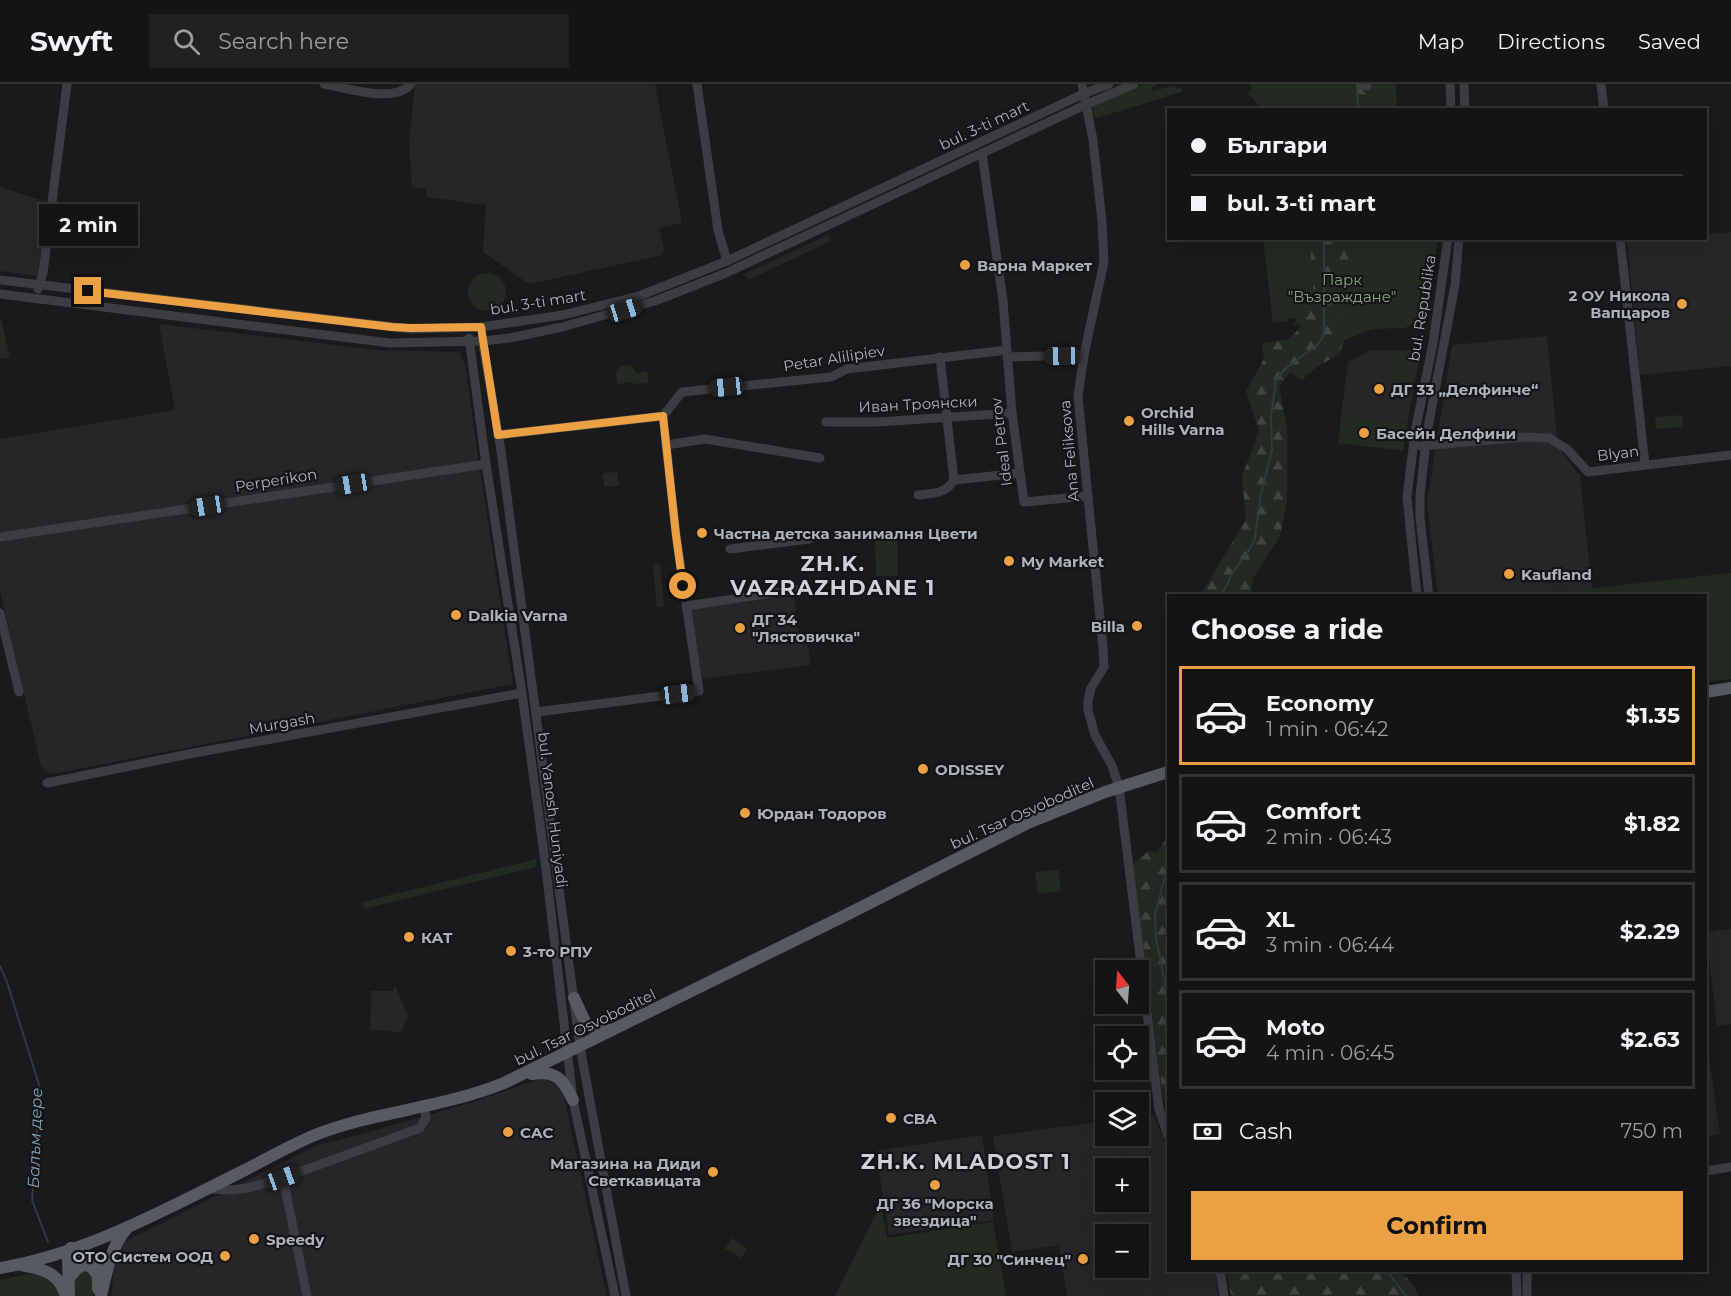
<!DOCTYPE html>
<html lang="en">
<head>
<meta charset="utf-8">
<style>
  :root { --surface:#141415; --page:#212122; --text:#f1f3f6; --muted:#9d9ea0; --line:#333334; --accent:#eba043 }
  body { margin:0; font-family:Montserrat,sans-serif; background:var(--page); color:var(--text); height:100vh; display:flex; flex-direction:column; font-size:22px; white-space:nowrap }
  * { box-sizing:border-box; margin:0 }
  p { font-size:20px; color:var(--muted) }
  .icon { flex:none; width:33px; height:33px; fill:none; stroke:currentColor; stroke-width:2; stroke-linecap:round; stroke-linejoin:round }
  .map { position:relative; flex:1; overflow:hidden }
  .drawer { position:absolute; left:1167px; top:510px; width:540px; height:678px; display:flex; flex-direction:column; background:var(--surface); border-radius:0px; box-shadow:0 6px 24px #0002,0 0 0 2px var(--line) }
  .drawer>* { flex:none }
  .banner { position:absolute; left:1167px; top:24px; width:540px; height:132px; border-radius:0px; box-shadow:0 6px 24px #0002,0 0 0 2px var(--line); display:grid; align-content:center; height:132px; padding:0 24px; background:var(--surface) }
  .needle { width:39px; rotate:343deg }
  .buttons { position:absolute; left:1095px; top:876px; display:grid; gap:12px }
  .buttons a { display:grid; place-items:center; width:54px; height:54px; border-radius:0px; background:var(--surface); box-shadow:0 6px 24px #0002,0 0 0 2px var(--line); font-size:30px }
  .end { position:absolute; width:27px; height:27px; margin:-14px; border:8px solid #eba043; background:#111; box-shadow:0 0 0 3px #111 }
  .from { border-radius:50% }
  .bubble { position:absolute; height:42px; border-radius:0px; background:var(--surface); box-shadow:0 6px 24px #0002,0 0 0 2px var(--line); font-size:20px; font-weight:700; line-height:42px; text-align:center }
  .car { position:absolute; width:18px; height:36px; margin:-18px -9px; border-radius:8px; box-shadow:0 0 4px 2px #0007; background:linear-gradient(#222 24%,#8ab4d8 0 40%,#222 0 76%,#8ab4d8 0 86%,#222 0) }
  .banner b { display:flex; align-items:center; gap:21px; height:57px; font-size:22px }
  .banner b+b { border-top:2px solid var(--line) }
  .banner i { width:15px; height:15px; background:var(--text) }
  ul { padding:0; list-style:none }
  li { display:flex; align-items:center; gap:18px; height:99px; margin:0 12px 9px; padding:0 12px; border:3px solid var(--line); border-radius:0px }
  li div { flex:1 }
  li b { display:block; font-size:22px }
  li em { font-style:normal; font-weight:700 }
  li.on { border-color:var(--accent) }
  li>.icon { width:54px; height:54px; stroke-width:1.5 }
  h2 { padding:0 24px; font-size:27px; line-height:72px }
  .pay { display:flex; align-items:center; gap:15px; height:66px; padding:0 24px; font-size:22px }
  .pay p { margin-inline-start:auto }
  .cta { display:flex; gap:12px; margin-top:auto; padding:12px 24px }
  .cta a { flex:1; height:69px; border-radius:0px; background:var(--accent); color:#111; font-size:24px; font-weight:700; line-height:69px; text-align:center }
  header { display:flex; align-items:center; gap:36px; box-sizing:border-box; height:84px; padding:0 30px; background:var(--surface); border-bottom:2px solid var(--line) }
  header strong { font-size:28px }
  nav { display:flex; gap:33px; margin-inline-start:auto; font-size:21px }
  .search { width:420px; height:54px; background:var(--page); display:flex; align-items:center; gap:15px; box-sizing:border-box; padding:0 21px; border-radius:0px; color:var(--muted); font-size:22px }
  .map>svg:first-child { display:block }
</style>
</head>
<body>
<header>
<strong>Swyft</strong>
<div class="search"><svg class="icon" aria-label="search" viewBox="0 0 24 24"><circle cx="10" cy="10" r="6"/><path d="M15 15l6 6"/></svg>Search here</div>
<nav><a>Map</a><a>Directions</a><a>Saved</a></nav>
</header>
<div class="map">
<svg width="1731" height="1212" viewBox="0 0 1731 1212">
  <defs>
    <pattern id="forest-firs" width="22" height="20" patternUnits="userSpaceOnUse" patternTransform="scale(1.5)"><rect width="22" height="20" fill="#222a22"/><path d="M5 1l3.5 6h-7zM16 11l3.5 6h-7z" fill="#3f4640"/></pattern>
  </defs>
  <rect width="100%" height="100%" fill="#1a1a1c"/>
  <g fill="#262629" fill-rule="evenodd">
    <polygon points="415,0 655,0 682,139 659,144 664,164 663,171 529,200 483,168 486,121 427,113 426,105 412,103 409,57"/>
    <polygon points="0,103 47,118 38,192 0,187"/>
    <polygon points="1731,148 1731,282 1640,291 1627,158 1661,154 1706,154 1706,150"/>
    <polygon points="828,151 831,157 748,196 744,190"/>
    <polygon points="159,240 377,266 460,268 466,285 477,367 513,600 53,690 47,688 41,682 0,507 0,355 175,326"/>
    <polygon points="1547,252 1558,363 1580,392 1592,505 1530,512 1438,512 1427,419 1452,261"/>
    <polygon points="1371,266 1421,266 1407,340 1341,332 1348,278"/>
    <polygon points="653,480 660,480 664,523 657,523"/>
    <polygon points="794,512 799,556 807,555 811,581 699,595 690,525"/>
    <polygon points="1731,845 1731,940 1717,942 1706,848"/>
    <polygon points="395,901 408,933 401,948 370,946 371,907 393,907"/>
    <polygon points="1706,951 1720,1050 1706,1052"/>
    <polygon points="536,996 547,996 556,1000 563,1009 607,1212 112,1212 113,1183 118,1169 124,1158 318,1061 366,1049 477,1017"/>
    <path d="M1154,1031L1168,1067V1186L1215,1187L1218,1212H1067L1059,1161L1012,1168L993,1052L1105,1037L1106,1052H1138L1139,1033ZM1106,1084H1138V1118H1106ZM1106,1150H1138V1184H1106Z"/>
    <polygon points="982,1051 994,1136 889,1151 876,1067"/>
  </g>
  <g fill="#222a22">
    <polygon points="1142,0 1158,0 1151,4 1152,7 1173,2 1183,5 1182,8 1097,34 1094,32 1092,24 1095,21"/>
    <polygon points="1250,0 1396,0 1397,25 1261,25 1248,9 1252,5"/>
    <polygon points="1263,155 1438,155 1425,238 1420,239 1417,237 1405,244 1372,245 1344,256 1339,270 1303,236 1291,234 1287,237 1273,239"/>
    <circle cx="487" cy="208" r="19"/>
    <polygon points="0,231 10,273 0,275"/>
    <polygon points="1731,231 1731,258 1722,260 1719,237 1728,236 1728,232"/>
    <polygon points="1394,266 1420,267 1414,299 1389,296"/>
    <polygon points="626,281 633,283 636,289 647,287 649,299 633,300 632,298 618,300 615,289 619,283"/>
    <polygon points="1682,331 1683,343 1656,345 1655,333"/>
    <polygon points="1341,332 1407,340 1403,367 1338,359"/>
    <polygon points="617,388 619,402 604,403 603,389"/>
    <polygon points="897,456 898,492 876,492 875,457"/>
    <polygon points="1731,489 1731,595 1706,598 1706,512 1530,511"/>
    <polygon points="536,775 536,783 367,824 364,824 362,818"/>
    <polygon points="1058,786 1061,807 1038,810 1035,788"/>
    <polygon points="881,1120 887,1154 993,1138 1006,1212 835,1212"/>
    <polygon points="732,1154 747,1165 741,1174 725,1165"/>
    <polygon points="84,1184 95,1194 93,1212 74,1212 73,1194"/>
    <path d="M37,1190C50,1195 56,1198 60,1212H0V1196L22,1191Z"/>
  </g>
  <g fill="url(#forest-firs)">
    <polygon points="1350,0 1367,2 1366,25 1351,25 1349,7"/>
    <path d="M1309,155H1349L1357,177L1343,181C1338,191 1332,226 1339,235C1342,239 1347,240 1352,241L1351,253L1344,256L1339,270L1315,284L1302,296L1290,289L1279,303L1287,343V418L1280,452L1253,494L1251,511H1200L1246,436L1242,392L1259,347L1246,307L1264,275L1262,259L1289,255L1301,243L1300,240L1293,241L1297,235L1303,236L1309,229L1313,211V199L1310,184L1311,168Z"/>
    <path d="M1168,752V838L1164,852L1168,868V1029L1163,1014L1133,782C1136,775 1144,773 1149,766L1156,769Z"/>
    <polygon points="1227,1187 1400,1187 1412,1199 1419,1212 1231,1212"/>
  </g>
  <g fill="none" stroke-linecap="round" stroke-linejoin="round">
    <g stroke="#303b40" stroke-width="2">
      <polyline points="1357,3 1358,26"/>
      <polyline points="1221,512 1233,488 1248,468 1255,455 1260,414 1272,366 1271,333 1276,295 1285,285 1318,260 1324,251 1324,154"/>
      <polyline points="1168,781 1155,830 1156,854 1168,915"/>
      <polyline points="0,882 7,898 40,1004 32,1116 48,1158"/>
      <polyline points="1386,1186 1406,1212"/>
    </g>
    <g stroke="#3b3d41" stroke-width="9">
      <path d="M324,0C347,4 395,20 411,0"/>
      <polyline points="697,0 718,146 727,177"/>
      <polyline points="1082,0 1093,56 1102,137 1104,178 1084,271 1078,312 1103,564 1104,583 1091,604 1088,617 1088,626 1095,651 1112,682 1119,703 1159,1025 1168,1052"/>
      <polyline points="1360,0 1367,2 1367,0"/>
      <polyline points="1450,0 1451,26"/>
      <polyline points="1464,0 1465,26"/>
      <polyline points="1601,0 1604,26"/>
      <polyline points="982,69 1003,217 1012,329 1024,418 1088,412"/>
      <polyline points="1620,154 1645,380"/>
      <polyline points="0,196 411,245 481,243 563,231 639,212 727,177 1083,10 1109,0"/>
      <polyline points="38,205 43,189 67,0"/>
      <polyline points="0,210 390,259 483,257 510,254 562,243 655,217 726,189 1085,21 1134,0"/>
      <polyline points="469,254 486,380 522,609 545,777 573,1016 615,1212"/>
      <polyline points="482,254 501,367 580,963 626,1212"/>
      <polyline points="1007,273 1084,271"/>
      <polyline points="826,338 878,338 1012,329"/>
      <polyline points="498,351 663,332 682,308 831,293 847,285 1007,266"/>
      <polyline points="666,361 705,355 820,374"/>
      <polyline points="1421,362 1525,353 1549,354 1567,365 1588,388 1731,371"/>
      <polyline points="954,396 1020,389"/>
      <path d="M918,411C933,409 946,410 954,396L940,273"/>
      <polyline points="0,453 486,380"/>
      <polyline points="730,465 809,455"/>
      <polyline points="1417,512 1407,413 1415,348 1433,259 1448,154"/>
      <polyline points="1429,512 1420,434 1420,411 1427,349 1455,201 1459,154"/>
      <polyline points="686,522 801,505"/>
      <polyline points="0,529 19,608"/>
      <polyline points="537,628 699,607 676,451 663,332"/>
      <polyline points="47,699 189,670 522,609"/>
      <polyline points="1706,1087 1731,1083"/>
      <polyline points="283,1094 307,1212"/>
      <polyline points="209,1105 232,1106 248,1104 283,1094 420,1044 426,1034 424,1022"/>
      <polyline points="1220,1186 1224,1212"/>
      <polyline points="1516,1186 1517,1212"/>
      <polyline points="1527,1186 1527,1212"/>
    </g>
    <g stroke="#575a60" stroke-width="12">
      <polyline points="1706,608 1731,604"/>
      <polyline points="574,914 587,942 600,947 612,946"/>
      <path d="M532,990C556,986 563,995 573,1016"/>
      <path d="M71,1164C97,1171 98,1180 98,1205"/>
      <path d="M21,1181C43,1185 59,1188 66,1212"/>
      <path d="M0,1184C86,1170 168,1124 245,1086C268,1074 291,1061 315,1051C376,1027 443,1024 504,999L842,833L1028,739L1105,708L1168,688"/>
      <path d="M69,1195C76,1183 87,1174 96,1189"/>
      <polyline points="69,1211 68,1176 71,1164"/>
      <path d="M101,1212C107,1187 110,1164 127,1144"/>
    </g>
  </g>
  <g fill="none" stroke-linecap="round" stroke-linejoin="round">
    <polyline stroke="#eba043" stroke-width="8" points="88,207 392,243 411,244 481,243 498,351 663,332 676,451 683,502"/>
  </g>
  <g fill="#eba043" stroke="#151517" stroke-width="2">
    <circle cx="965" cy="181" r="6"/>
    <circle cx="1682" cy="220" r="6"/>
    <circle cx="1379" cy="305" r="6"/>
    <circle cx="1129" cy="337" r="6"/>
    <circle cx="1364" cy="349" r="6"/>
    <circle cx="702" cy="449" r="6"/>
    <circle cx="1009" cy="477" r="6"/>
    <circle cx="1509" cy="490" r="6"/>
    <circle cx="456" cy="531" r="6"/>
    <circle cx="1137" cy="542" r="6"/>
    <circle cx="740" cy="544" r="6"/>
    <circle cx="923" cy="685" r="6"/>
    <circle cx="745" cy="729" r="6"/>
    <circle cx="409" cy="853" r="6"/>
    <circle cx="511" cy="867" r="6"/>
    <circle cx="891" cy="1034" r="6"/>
    <circle cx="508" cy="1048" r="6"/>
    <circle cx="713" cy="1088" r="6"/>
    <circle cx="935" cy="1101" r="6"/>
    <circle cx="254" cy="1155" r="6"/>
    <circle cx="225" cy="1172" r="6"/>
    <circle cx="1083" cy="1175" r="6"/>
  </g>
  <g text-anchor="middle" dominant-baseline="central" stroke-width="4.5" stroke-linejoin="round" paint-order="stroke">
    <g font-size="15" fill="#adb3bb" stroke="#151517">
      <text transform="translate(984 41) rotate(-25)">bul. 3-ti mart</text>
      <text transform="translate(538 218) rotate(-9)">bul. 3-ti mart</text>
      <text transform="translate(1422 224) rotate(-81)">bul. Republika</text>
      <text transform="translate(834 274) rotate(-9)">Petar Alilipiev</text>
      <text transform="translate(918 320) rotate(-3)">Иван Троянски</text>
      <text transform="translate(1001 358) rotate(-97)">Ideal Petrov</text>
      <text transform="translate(1069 367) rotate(-95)">Ana Feliksova</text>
      <text transform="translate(1618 369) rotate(-7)">Blyan</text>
      <text transform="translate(276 396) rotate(-9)">Perperikon</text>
      <text transform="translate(282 639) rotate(-10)">Murgash</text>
      <text transform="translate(553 726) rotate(83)">bul. Yanosh Huniyadi</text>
      <text transform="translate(1022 729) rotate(-24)">bul. Tsar Osvoboditel</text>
      <text transform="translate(585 943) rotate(-26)">bul. Tsar Osvoboditel</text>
    </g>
    <g font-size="15" font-weight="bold" fill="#adb3bb" stroke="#151517" text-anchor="start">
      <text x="977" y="181">Варна Маркет</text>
      <text x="1670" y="211" text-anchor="end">2 ОУ Никола<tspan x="1670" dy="17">Вапцаров</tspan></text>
      <text x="1391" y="305">ДГ 33 „Делфинче“</text>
      <text x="1141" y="328">Orchid<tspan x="1141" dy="17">Hills Varna</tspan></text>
      <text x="1376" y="349">Басейн Делфини</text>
      <text x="714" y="449">Частна детска занималня Цвети</text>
      <text x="1021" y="477">My Market</text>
      <text x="1521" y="490">Kaufland</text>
      <text x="468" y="531">Dalkia Varna</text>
      <text x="752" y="535">ДГ 34<tspan x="752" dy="17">"Лястовичка"</tspan></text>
      <text x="1125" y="542" text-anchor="end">Billa</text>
      <text x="935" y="685">ODISSEY</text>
      <text x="757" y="729">Юрдан Тодоров</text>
      <text x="421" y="853">КАТ</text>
      <text x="523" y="867">3-то РПУ</text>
      <text x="903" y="1034">CBA</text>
      <text x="520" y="1048">САС</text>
      <text x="701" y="1079" text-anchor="end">Магазина на Диди<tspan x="701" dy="17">Светкавицата</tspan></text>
      <text x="935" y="1119" text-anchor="middle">ДГ 36 "Морска<tspan x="935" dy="17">звездица"</tspan></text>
      <text x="266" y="1155">Speedy</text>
      <text x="213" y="1172" text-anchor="end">ОТО Систем ООД</text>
      <text x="1071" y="1175" text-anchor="end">ДГ 30 "Синчец"</text>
    </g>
    <g font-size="15" fill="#87a585" stroke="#151517">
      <text x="1342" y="195">Парк<tspan x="1342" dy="17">"Възраждане"</tspan></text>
    </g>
    <g font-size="16" font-style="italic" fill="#86a4b4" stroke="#151517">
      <text transform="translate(35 1054) rotate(-88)">Балъм дере</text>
    </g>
    <g font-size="21" font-weight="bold" letter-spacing="1.5" fill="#ced1d7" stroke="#151517">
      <text x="833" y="479">ZH.K.<tspan x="833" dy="24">VAZRAZHDANE 1</tspan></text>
      <text x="966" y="1077">ZH.K. MLADOST 1</text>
    </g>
  </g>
</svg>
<div class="buttons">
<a><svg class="needle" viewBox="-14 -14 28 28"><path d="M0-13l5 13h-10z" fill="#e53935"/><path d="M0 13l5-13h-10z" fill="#9d9ea0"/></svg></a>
<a><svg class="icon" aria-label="locate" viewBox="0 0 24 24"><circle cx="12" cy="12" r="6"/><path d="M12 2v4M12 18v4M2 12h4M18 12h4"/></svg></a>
<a><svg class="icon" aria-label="layers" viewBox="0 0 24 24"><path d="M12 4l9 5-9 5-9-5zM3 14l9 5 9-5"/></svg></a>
<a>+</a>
<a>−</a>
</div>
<i class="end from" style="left:683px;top:502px"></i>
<i class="end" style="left:88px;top:207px"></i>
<div class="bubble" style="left:39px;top:120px;width:99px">2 min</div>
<i class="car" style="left:625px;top:226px;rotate:73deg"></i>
<i class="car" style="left:1062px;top:272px;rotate:269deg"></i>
<i class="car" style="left:727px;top:303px;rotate:264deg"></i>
<i class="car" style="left:353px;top:400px;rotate:261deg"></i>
<i class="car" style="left:207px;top:422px;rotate:261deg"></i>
<i class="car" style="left:678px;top:610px;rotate:83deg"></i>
<i class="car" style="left:283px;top:1094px;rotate:70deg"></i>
<div class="banner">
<b><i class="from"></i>Българи</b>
<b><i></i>bul. 3-ti mart</b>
</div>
<section class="drawer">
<h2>Choose a ride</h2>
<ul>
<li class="on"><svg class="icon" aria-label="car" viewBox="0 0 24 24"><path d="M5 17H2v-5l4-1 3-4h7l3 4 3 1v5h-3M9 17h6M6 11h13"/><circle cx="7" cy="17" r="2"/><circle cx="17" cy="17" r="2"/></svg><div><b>Economy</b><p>1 min · 06:42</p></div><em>$1.35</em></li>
<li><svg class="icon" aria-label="car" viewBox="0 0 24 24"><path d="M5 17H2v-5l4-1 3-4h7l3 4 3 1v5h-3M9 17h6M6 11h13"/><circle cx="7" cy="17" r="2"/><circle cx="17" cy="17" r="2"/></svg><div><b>Comfort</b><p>2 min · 06:43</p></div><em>$1.82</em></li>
<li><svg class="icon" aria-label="car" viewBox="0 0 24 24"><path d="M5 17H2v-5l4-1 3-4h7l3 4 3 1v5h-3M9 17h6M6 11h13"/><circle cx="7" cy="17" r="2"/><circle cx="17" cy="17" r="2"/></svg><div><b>XL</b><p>3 min · 06:44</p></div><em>$2.29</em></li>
<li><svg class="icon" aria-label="car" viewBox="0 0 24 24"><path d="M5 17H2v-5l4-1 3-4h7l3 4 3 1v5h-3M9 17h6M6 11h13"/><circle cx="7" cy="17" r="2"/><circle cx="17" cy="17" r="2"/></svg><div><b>Moto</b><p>4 min · 06:45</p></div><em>$2.63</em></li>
</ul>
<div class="pay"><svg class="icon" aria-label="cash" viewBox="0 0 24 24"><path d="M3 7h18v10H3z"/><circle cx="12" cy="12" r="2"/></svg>Cash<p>750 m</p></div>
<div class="cta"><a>Confirm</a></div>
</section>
</div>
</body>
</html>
